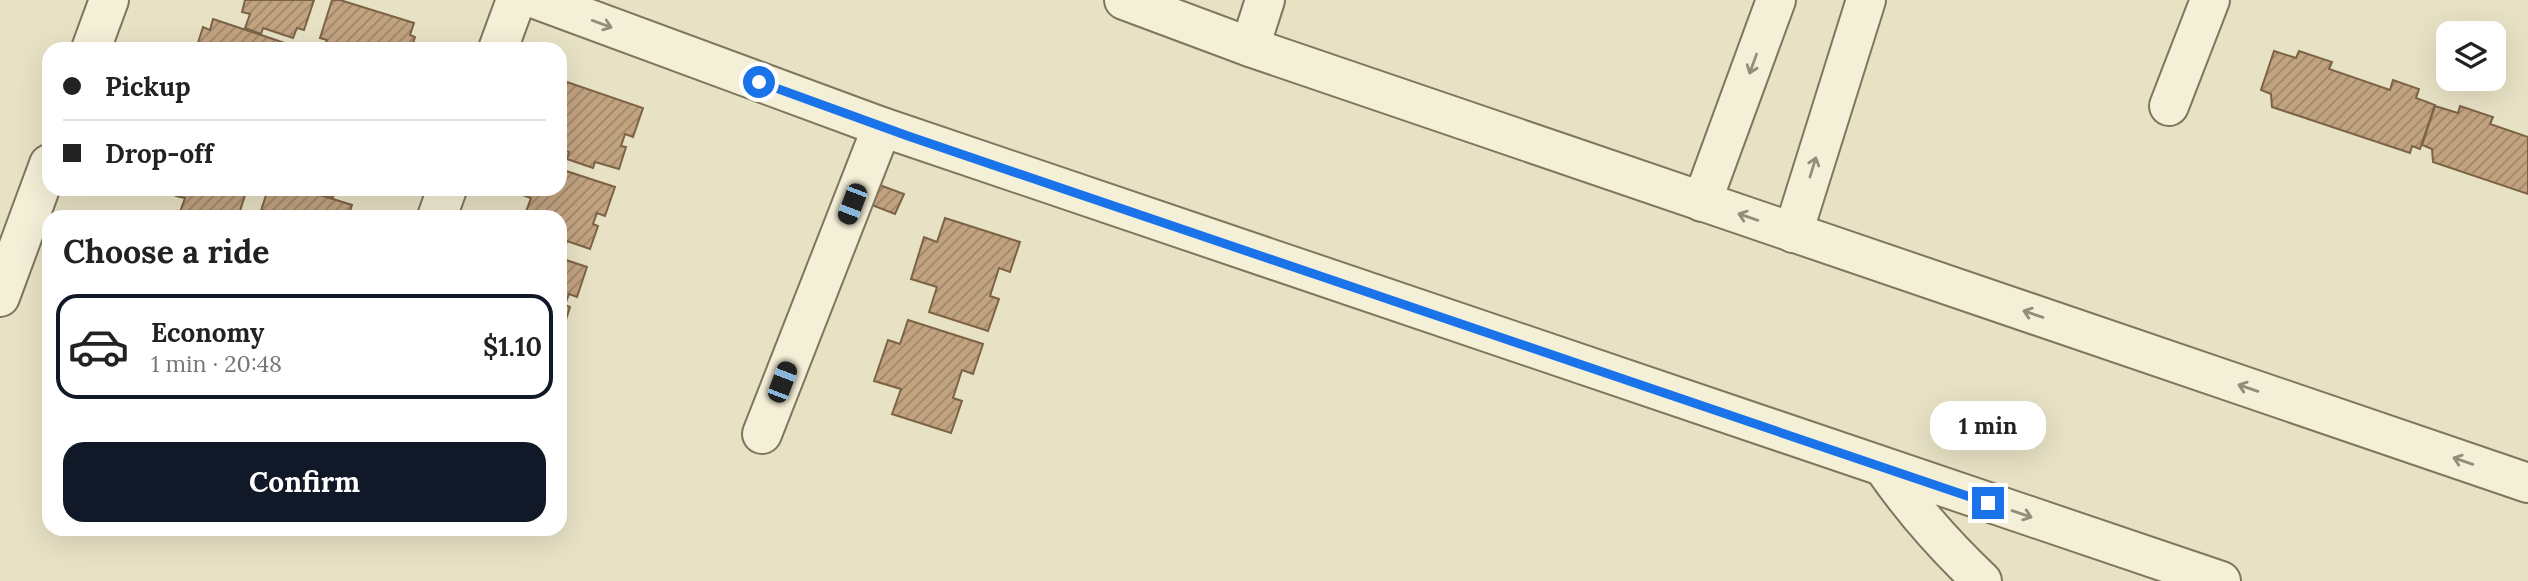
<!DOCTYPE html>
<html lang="en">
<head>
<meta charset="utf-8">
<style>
  :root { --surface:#fff; --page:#f6f6f6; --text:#222; --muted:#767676; --line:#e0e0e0; --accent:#111827 }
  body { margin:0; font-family:Lora,serif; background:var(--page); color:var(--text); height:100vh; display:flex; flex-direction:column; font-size:26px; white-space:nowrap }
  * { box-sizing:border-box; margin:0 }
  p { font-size:23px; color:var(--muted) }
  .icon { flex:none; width:38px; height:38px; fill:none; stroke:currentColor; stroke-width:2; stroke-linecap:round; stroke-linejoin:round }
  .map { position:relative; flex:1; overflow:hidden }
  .side { position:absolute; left:42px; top:210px; width:525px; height:326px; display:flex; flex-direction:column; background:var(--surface); border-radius:21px; box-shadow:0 7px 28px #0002 }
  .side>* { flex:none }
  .hud { position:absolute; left:42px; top:42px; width:525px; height:154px; border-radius:21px; box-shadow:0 7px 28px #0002; display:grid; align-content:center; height:154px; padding:0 21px; background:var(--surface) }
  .fabs { position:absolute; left:2436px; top:21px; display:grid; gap:14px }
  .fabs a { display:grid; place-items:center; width:70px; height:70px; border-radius:14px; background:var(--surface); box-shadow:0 7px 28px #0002; font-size:35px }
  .end { position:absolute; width:32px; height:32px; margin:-16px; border:9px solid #1a73e8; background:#fff; box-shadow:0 0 0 4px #fff }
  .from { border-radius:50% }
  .bubble { position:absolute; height:49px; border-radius:21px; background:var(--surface); box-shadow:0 7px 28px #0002; font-size:23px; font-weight:700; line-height:49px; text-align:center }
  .car { position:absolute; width:21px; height:42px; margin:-21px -10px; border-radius:9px; box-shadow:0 0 5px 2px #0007; background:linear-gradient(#222 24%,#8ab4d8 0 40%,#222 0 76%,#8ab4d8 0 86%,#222 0) }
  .hud b { display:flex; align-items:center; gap:24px; height:66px; font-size:26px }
  .hud b+b { border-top:2px solid var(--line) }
  .hud i { width:18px; height:18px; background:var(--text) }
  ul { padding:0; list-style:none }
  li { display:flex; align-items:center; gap:21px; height:105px; margin:0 14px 10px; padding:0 7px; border:4px solid transparent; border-radius:21px }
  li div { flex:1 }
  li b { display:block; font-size:26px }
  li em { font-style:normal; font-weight:700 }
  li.selected { border-color:var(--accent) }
  li>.icon { width:63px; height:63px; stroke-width:1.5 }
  h2 { padding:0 21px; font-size:32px; line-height:84px }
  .primary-button { display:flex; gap:14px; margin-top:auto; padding:14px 21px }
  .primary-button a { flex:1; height:80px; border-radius:21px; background:var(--accent); color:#fff; font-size:28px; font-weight:700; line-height:80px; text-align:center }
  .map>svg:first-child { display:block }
</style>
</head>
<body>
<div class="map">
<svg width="2528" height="581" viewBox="0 0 2528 581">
  <defs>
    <pattern id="building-hatch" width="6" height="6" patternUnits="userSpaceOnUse" patternTransform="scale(1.75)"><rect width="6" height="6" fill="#c2a380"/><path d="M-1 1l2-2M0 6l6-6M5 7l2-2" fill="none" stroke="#9e8568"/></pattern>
  </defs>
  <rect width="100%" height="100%" fill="#e8e2c5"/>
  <g fill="url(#building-hatch)" stroke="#7d6346" stroke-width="2">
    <polygon points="245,0 314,0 304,30 297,28 293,38 263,28 261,34 245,28 250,14 242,12"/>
    <polygon points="332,0 340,0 414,23 410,35 415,37 411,49 324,47 327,40 320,38"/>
    <polygon points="213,19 297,47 296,49 196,49 203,27 210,30"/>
    <polygon points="2274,51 2296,58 2299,51 2332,62 2329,69 2390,90 2393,80 2419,89 2416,98 2435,105 2420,149 2412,146 2410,153 2272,107 2271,94 2261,90"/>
    <polygon points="561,80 643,108 633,137 625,134 621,146 626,147 619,169 595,162 593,168 567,159 569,152 560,149"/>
    <polygon points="2435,106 2458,113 2460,106 2493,117 2490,124 2528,137 2528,194 2433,162 2432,149 2422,145"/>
    <polygon points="560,169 615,187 605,216 597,213 593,224 598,226 590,249 567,241 565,247 560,245 560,217 524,217 531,198 514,192 515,189 560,189"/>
    <polygon points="877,184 904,194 895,214 869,204"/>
    <polygon points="178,189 247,189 239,214 231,211 229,217 213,217 197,212 196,217 180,212 185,198 176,196"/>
    <polygon points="268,189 301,189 352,205 348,217 259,217"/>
    <polygon points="306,189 335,189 333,197"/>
    <polygon points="945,218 1020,242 1010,272 999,268 990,296 999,299 988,331 929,312 937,287 911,279 924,237 937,242"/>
    <polygon points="560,258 587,267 577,297 569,294 565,305 570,307 563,329 560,328"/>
    <polygon points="908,320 983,344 973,374 962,370 953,398 962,401 951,433 892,414 901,389 874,381 888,340 900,344"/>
  </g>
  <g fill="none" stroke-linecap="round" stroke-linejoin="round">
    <defs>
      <g id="minor">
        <polyline points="538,0 882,127 2221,581"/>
        <polyline points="1124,0 1250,47 2528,483"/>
        <polyline points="1250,47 1265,0"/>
        <polyline points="91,49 109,0"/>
        <polyline points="498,49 516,0"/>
        <polyline points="2169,106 2210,0"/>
        <polyline points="1702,202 1776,0"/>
        <polyline points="437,217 447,189"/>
        <polyline points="1793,233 1866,0"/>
        <polyline points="0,297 49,164"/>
        <polyline points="762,434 882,127"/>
        <path d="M1884,468C1913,510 1945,546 1982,581"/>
      </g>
    </defs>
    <use href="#minor" stroke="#81755d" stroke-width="42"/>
    <use href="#minor" stroke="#f4efd7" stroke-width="38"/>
  </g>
  <defs><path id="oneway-shaft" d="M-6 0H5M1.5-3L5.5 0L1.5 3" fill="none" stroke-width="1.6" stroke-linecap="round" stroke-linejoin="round" transform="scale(1.75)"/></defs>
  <g stroke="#948d7b">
    <use href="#oneway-shaft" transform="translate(602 24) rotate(20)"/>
    <use href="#oneway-shaft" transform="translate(1753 64) rotate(110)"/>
    <use href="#oneway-shaft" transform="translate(1813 167) rotate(-73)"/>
    <use href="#oneway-shaft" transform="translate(1748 217) rotate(-161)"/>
    <use href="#oneway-shaft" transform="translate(2033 314) rotate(-161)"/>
    <use href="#oneway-shaft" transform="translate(2248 388) rotate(-161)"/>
    <use href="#oneway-shaft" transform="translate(2463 461) rotate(-161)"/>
    <use href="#oneway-shaft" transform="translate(2022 514) rotate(19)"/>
  </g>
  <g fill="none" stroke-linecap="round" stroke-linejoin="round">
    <polyline stroke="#1a73e8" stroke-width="9" points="759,82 908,136 1988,503"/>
  </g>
</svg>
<div class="fabs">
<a><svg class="icon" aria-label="layers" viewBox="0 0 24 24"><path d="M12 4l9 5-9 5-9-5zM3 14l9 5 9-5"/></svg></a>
</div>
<i class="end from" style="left:759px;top:82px"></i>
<i class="end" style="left:1988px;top:503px"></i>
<div class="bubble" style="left:1930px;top:401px;width:116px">1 min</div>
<i class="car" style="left:852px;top:204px;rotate:201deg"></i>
<i class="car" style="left:782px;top:382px;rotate:21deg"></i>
<div class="hud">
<b><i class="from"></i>Pickup</b>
<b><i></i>Drop-off</b>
</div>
<section class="side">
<h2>Choose a ride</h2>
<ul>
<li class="selected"><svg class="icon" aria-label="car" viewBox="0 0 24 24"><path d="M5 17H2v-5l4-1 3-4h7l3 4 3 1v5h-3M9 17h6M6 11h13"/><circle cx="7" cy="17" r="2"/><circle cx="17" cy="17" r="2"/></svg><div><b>Economy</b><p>1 min · 20:48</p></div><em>$1.10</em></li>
</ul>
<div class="primary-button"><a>Confirm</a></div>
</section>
</div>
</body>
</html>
